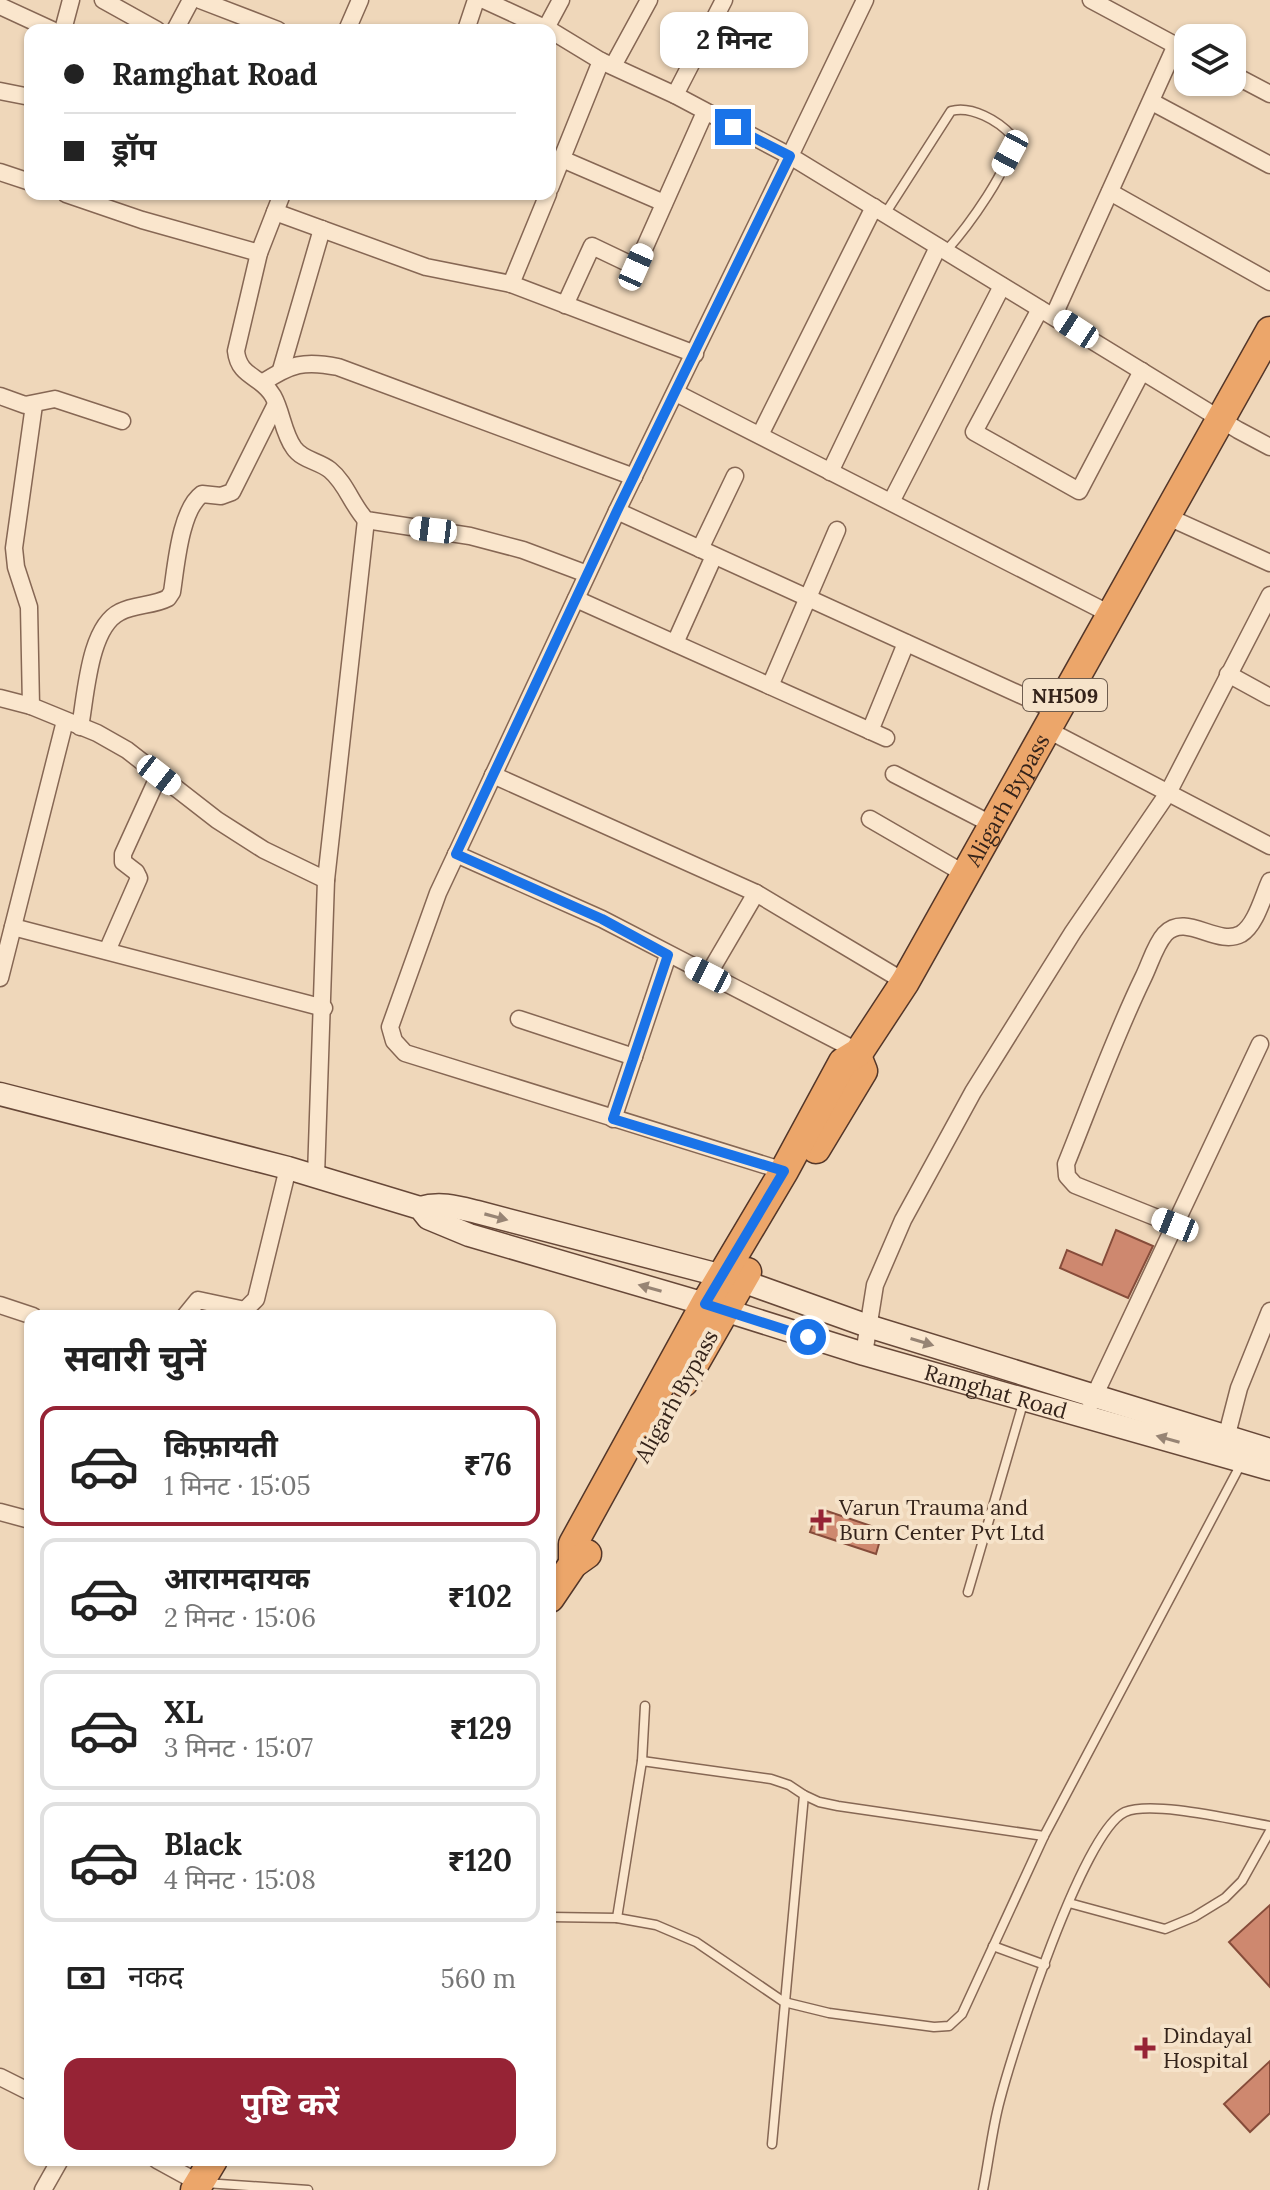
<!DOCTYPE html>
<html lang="hi">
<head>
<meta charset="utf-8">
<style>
  :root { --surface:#fff; --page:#f6f6f6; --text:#222; --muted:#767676; --line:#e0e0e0; --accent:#962335 }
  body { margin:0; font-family:Lora,"Noto Sans Devanagari",serif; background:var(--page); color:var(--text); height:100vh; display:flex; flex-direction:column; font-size:30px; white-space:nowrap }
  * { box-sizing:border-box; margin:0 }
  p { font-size:26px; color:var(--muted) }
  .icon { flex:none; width:44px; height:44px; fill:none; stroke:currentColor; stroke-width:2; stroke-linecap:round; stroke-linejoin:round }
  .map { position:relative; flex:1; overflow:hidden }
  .details { position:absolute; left:24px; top:1310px; width:532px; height:856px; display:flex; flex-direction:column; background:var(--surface); border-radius:16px; box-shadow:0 2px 6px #0004 }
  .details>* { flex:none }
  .guide { position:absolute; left:24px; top:24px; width:532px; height:176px; border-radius:16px; box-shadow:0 2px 6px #0004; display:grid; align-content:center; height:176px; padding:0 40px; background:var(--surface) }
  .buttons { position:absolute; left:1174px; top:24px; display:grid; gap:16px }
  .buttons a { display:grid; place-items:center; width:72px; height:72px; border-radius:16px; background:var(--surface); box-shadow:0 2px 6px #0004; font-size:40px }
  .end { position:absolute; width:36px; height:36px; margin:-18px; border:10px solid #1a73e8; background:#fff; box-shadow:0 0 0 4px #fff }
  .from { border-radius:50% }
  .bubble { position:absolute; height:56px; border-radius:16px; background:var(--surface); box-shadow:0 2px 6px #0004; font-size:26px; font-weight:700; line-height:56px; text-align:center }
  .car { position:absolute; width:24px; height:48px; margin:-24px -12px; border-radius:10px; box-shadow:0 0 6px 2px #0007; background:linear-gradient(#fff 24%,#345 0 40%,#fff 0 76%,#345 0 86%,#fff 0) }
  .guide b { display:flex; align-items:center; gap:28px; height:76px; font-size:30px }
  .guide b+b { border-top:2px solid var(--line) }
  .guide i { width:20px; height:20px; background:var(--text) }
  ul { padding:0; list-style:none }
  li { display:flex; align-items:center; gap:24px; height:120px; margin:0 16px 12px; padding:0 24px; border:4px solid var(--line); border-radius:16px }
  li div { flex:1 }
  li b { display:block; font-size:30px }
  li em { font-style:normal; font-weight:700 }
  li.on { border-color:var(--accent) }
  li>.icon { width:72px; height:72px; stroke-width:1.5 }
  h2 { padding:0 40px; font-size:36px; line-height:96px }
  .pay { display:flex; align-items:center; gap:20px; height:88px; padding:0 40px; font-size:30px }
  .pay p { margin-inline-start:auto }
  .button { display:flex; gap:16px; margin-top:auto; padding:16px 40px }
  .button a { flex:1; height:92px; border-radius:16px; background:var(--accent); color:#fff; font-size:32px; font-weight:700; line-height:92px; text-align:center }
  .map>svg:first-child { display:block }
</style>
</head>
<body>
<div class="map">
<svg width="1270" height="2190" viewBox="0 0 1270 2190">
  <rect width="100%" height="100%" fill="#efd7ba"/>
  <g fill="#ce886f" stroke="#864c3a" stroke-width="2">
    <polygon points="1116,1230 1153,1246 1128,1298 1060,1268 1067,1250 1102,1265"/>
    <polygon points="818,1508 883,1530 876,1554 810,1532"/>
    <polygon points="1270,1905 1270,1987 1229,1942"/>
    <polygon points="1270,2061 1270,2113 1250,2132 1224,2104"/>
  </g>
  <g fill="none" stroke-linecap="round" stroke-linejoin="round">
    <defs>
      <g id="service">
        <path d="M885,214L951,111C971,105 999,121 1012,136C1015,164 965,230 946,251"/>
        <polyline points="968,1592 1024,1400"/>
        <polyline points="642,1761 645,1706"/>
        <polyline points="804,1795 819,1802 838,1806 1044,1836"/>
        <polyline points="1069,1903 1165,1929 1194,1917 1225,1898 1242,1881 1270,1831"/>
        <polyline points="550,1917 617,1918 656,1925 696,1942 784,2002 829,2013 934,2027 949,2026 962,2014 1044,1836 1242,1462"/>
        <polyline points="617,1918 642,1761 771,1779 789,1785 804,1795 772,2144"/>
        <polyline points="993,1946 1045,1965"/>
        <polyline points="205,2183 308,2190"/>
        <path d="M983,2190C989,2160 992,2129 1000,2100C1013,2049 1083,1831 1125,1812C1153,1800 1238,1821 1270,1826"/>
      </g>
      <g id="minor">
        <polyline points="103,0 157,30"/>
        <polyline points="200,0 278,30"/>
        <polyline points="484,0 549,30"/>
        <polyline points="865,0 790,156 1238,430 1270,447"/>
        <polyline points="1091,0 1188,52"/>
        <polyline points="0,6 52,30"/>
        <polyline points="546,28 561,0"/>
        <polyline points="63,30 71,0"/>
        <polyline points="175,30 191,0"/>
        <polyline points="347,30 360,0"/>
        <polyline points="466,30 476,0"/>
        <polyline points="550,30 601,61 675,95 790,156 617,511 438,893 390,1027 394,1041 405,1053 784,1171"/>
        <polyline points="613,66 649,0"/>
        <polyline points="1232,74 1270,94"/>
        <polyline points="0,91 30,97"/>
        <polyline points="675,95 724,0"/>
        <polyline points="1152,102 1270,165"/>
        <polyline points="562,159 664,203"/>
        <polyline points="0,172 30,182"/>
        <polyline points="550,188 601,61"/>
        <polyline points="1110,192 1270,282"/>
        <polyline points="66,194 142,220 259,253"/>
        <path d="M282,194L259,253L236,351C239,378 261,375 273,396C282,412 283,433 294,448C302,460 319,461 330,470C346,483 352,505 366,520L470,536L523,550L587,574"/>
        <polyline points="275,212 426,267 511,284 695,354"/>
        <polyline points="511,284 548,194"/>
        <polyline points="565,305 592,246 636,267 705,112"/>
        <polyline points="1040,309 974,432 1079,491 1142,371"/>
        <polyline points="1054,315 1176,45"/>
        <polyline points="281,370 322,229"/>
        <path d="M262,383C291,364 304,360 338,367L634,477"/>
        <polyline points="676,393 1110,614"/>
        <polyline points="0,396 25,405 55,399 122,421"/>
        <polyline points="34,405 14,548 16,567 29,607 31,706 97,733 127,750 217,820 264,850 326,880"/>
        <polyline points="760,435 874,207"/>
        <polyline points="830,472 938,247"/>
        <polyline points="891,502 1002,286"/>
        <polyline points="617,511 1056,711"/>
        <polyline points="1166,516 1270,563"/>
        <polyline points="700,549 735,476"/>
        <polyline points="576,599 886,738"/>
        <polyline points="675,643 714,556"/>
        <polyline points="1228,674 1270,697"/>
        <polyline points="770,686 837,530"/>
        <polyline points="0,698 31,706"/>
        <path d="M80,727C86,695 89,627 120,612C135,604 153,606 168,598L172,592C176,567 180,510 202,494L221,496L232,492L276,404"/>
        <polyline points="1046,729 1270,846"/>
        <polyline points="870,731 906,643"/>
        <polyline points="894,774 993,825"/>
        <polyline points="493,775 756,893"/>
        <polyline points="870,819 965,874"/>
        <polyline points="456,854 602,919 859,1052"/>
        <polyline points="13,927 324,1008"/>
        <polyline points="107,951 139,878 136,872 123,862 123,854 159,775"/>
        <polyline points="708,975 756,893 905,982"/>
        <polyline points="0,978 65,721"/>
        <polyline points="519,1019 634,1057"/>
        <polyline points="613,1119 668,955"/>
        <polyline points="316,1176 326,880 366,520"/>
        <path d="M1175,1225L1075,1185L1067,1176L1066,1164C1091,1102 1114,1038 1143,978C1150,964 1155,945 1165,934C1186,912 1217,947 1241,934C1256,925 1263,896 1270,881"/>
        <polyline points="0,1305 33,1316"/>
        <polyline points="185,1316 198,1300 245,1310 256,1299 288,1168"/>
        <polyline points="864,1354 875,1285 903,1220 973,1092 1073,932 1168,793 1270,595"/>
        <polyline points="1091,1403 1260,1044"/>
        <polyline points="1224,1446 1239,1388 1270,1311"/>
        <polyline points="0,1512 30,1520"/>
        <polyline points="0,2077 30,2092"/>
        <polyline points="157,2160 199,2183"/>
        <polyline points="43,2190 60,2160"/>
      </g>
      <g id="secondary">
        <path id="s1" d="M0,1094L288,1168L420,1208L428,1218L469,1235L705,1304L864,1354L1270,1469"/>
        <path d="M420,1208C440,1202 457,1207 477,1212L742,1281L868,1326L1270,1450"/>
      </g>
      <g id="trunk">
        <polyline points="816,1149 863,1071 857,1056"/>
        <polyline points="684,1382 747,1272"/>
        <path id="s2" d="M573,1564V1544L705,1304L784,1171L843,1062L859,1052L905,982L1270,331"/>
        <polyline points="550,1598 573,1564 587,1554"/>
        <polyline points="195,2190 213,2160"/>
      </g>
    </defs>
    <use href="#service" stroke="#866754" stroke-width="11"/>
    <use href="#minor" stroke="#866754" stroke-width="19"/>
    <use href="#secondary" stroke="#674838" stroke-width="25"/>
    <use href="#trunk" stroke="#533629" stroke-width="31"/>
    <use href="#service" stroke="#fae6cd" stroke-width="8"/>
    <use href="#minor" stroke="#fae6cd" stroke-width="16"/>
    <use href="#secondary" stroke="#fae6cd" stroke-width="22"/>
    <use href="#trunk" stroke="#eca66a" stroke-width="28"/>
  </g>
  <defs><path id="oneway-solid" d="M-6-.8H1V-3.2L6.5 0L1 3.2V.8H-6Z" transform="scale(2)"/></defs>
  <g fill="#978474">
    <use href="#oneway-solid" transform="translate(496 1217) rotate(15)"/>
    <use href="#oneway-solid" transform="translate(650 1288) rotate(-164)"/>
    <use href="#oneway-solid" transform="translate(922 1342) rotate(17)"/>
    <use href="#oneway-solid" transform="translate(1168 1439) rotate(-164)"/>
  </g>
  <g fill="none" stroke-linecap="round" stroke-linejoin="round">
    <polyline stroke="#1a73e8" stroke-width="10" points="733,127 790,156 617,511 456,854 602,919 668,955 613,1119 784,1171 705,1304 808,1337"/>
  </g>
  <g fill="#962335" stroke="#f6e3ca" stroke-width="3">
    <path d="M817 1508h8v8h8v8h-8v8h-8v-8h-8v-8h8z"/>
    <path d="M1141 2036h8v8h8v8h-8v8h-8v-8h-8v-8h8z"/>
  </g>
  <g text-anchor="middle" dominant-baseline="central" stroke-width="8" stroke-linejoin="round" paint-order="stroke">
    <rect fill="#f6e3ca" stroke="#6e5d4f" stroke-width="2" x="1023" y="679" width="84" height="32" rx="6"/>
    <g font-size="20" font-weight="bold" fill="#34231a">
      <text x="1065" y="695">NH509</text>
    </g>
    <g font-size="22" fill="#34231a" stroke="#f6e3ca">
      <text stroke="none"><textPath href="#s2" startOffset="884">Aligarh Bypass</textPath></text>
      <text stroke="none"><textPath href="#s1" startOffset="1042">Ramghat Road</textPath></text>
      <text transform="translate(676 1396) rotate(-61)">Aligarh Bypass</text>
    </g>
    <g font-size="22" fill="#34231a" stroke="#f6e3ca" text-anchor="start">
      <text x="839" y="1507">Varun Trauma and<tspan x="839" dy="25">Burn Center Pvt Ltd</tspan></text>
      <text x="1163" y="2035">Dindayal<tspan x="1163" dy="25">Hospital</tspan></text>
    </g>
  </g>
</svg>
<div class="buttons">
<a><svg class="icon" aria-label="layers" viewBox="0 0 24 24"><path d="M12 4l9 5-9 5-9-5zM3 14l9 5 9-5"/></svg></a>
</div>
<i class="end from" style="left:808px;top:1337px"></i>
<i class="end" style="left:733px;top:127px"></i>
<div class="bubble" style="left:660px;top:12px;width:148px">2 मिनट</div>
<i class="car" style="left:1010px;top:153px;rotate:208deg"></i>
<i class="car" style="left:636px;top:267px;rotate:24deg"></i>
<i class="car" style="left:1076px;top:329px;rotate:303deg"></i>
<i class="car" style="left:433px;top:530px;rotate:277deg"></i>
<i class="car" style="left:159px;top:775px;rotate:128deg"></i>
<i class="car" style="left:708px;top:975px;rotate:297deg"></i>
<i class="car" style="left:1175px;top:1225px;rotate:292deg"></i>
<div class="guide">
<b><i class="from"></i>Ramghat Road</b>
<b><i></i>ड्रॉप</b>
</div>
<section class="details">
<h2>सवारी चुनें</h2>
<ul>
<li class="on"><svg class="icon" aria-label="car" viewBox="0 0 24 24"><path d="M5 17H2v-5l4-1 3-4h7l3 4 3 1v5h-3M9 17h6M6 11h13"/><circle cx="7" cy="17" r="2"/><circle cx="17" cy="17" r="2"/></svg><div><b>किफ़ायती</b><p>1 मिनट · 15:05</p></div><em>₹76</em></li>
<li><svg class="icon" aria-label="car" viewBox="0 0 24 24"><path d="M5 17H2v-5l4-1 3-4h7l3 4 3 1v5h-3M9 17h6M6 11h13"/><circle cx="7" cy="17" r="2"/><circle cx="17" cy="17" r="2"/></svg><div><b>आरामदायक</b><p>2 मिनट · 15:06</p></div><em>₹102</em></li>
<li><svg class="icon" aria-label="car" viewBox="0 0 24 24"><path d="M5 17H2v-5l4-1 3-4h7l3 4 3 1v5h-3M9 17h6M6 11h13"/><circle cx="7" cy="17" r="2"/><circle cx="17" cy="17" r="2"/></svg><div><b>XL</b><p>3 मिनट · 15:07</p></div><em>₹129</em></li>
<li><svg class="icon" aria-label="car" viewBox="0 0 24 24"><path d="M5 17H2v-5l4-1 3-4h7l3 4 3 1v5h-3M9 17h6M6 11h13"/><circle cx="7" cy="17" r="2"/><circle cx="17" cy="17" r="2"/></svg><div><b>Black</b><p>4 मिनट · 15:08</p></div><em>₹120</em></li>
</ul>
<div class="pay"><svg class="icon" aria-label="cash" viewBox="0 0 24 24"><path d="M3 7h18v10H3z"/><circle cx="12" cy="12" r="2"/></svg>नकद<p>560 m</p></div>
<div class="button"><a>पुष्टि करें</a></div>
</section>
</div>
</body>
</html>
